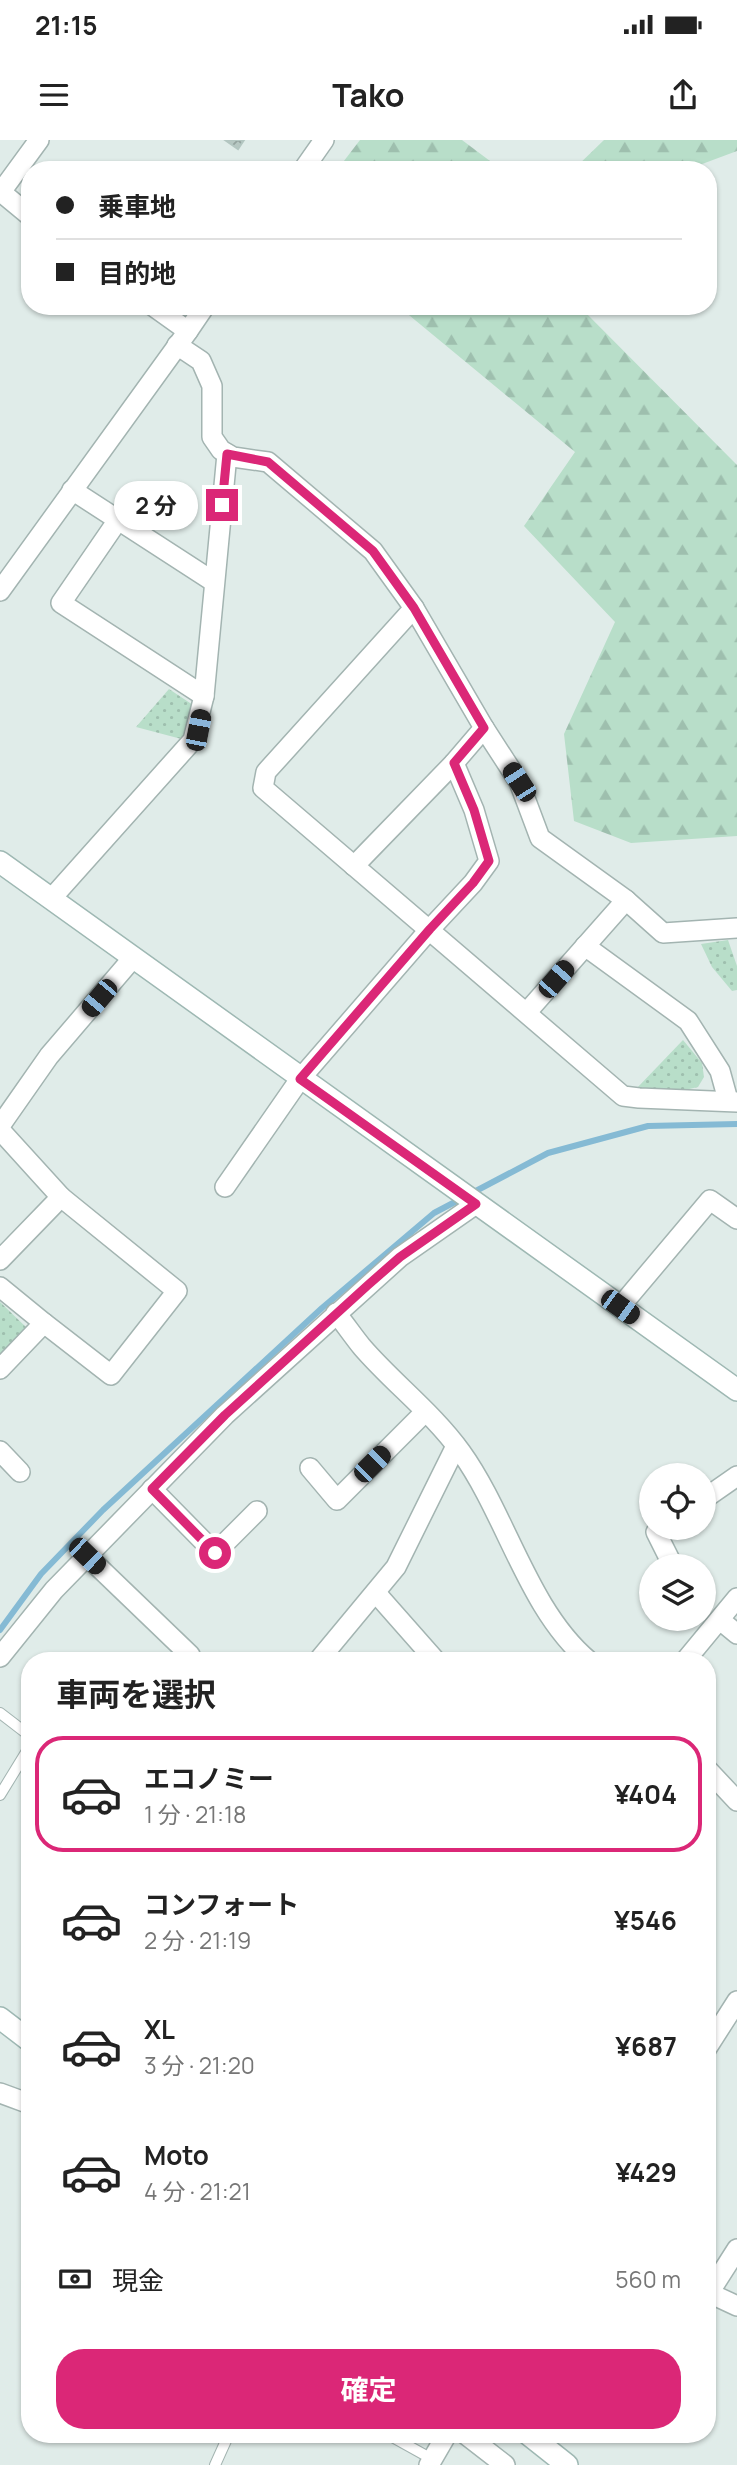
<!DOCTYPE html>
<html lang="ja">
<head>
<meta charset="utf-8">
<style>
  :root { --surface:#fff; --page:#f6f6f6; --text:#222; --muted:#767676; --line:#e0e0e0; --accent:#db2777 }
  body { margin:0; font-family:Manrope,"Noto Sans JP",sans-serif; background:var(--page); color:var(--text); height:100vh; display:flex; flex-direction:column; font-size:26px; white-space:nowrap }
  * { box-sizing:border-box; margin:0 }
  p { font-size:23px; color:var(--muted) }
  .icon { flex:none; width:38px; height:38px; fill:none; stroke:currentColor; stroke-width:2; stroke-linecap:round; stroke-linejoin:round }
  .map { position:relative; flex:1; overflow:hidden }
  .details { position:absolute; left:21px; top:1512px; width:695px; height:791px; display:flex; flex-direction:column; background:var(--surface); border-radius:28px; box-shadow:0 2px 5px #0004 }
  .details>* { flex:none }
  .hud { position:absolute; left:21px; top:21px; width:696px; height:154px; border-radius:28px; box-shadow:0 2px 5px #0004; display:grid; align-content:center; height:154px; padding:0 35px; background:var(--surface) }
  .buttons { position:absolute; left:639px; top:1323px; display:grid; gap:14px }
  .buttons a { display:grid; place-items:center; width:77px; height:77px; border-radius:50%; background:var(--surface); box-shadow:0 2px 5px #0004; font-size:35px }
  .end { position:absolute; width:32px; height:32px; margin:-16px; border:9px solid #db2777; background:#fff; box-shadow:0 0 0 4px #fff }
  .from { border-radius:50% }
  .bubble { position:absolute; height:49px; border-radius:24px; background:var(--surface); box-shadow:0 2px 5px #0004; font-size:23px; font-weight:700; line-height:49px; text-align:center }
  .car { position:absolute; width:21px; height:42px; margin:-21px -10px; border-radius:9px; box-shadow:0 0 5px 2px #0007; background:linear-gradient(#222 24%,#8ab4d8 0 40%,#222 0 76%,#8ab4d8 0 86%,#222 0) }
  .hud b { display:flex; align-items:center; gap:24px; height:66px; font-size:26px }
  .hud b+b { border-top:2px solid var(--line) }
  .hud i { width:18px; height:18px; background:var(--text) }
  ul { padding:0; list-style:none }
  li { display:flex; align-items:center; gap:21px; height:116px; margin:0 14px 10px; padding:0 21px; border:4px solid transparent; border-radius:28px }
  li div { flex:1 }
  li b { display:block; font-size:26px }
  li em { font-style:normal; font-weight:700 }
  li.selected { border-color:var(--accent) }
  li>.icon { width:63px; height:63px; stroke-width:1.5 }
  h2 { padding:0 35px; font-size:32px; line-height:84px }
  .pay { display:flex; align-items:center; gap:18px; height:77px; padding:0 35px; font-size:26px }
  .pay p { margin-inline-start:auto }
  .button { display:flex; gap:14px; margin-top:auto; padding:14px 35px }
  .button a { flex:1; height:80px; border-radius:28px; background:var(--accent); color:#fff; font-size:28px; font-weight:700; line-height:80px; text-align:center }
  .status { display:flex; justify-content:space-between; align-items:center; height:49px; padding:0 35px; background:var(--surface); direction:ltr }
  .status svg { height:19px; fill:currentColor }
  header { display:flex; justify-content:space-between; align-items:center; height:91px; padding:0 35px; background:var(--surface); font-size:32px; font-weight:700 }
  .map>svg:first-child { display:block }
</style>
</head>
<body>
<div class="status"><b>21:15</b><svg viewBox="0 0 49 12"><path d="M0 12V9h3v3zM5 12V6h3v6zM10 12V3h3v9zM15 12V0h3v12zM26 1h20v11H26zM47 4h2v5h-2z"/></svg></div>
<header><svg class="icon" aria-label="menu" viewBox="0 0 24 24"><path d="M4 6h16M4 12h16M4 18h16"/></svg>Tako<svg class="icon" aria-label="share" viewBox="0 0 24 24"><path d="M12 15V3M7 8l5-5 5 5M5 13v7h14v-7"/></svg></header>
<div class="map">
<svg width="737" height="2325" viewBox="0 0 737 2325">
  <defs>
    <pattern id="grass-dots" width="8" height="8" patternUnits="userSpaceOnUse" patternTransform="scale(1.75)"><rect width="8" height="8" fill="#b8dec9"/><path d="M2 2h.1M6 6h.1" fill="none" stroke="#9ebfae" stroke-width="1.8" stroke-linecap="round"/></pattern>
    <pattern id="forest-firs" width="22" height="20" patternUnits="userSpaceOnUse" patternTransform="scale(1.75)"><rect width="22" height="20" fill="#b8dec9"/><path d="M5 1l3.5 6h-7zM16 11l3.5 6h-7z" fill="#9ebfae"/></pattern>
    <pattern id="building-cross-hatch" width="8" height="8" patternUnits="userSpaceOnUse" patternTransform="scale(1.75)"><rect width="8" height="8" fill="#b6c7c2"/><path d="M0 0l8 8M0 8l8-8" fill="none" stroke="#94a39f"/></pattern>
  </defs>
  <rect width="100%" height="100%" fill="#e0ece9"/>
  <g fill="url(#grass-dots)">
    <polygon points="169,549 196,567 189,601 136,587"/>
    <polygon points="728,800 737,826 737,850 732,851 712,827 701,804"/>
    <polygon points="683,900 702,923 704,937 698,947 685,950 636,949"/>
    <polygon points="0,1162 28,1189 0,1218"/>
  </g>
  <g fill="url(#forest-firs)">
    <polygon points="360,0 462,0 502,30 337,30"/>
    <polygon points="604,0 737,0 737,11 686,30 573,30"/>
    <polygon points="398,166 579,166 737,325 737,696 631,703 574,681 564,594 615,482 524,386 575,312"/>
  </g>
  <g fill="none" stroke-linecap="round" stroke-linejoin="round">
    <polyline stroke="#85bad4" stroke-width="6" points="0,1490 41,1434 103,1370 322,1168 434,1073 548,1013 648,986 737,984"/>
  </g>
  <polygon fill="url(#building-cross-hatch)" stroke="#b3c6c1" stroke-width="2" points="225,0 244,0 238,9"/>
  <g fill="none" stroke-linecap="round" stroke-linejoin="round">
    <defs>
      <g id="lane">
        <polyline points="0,1573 30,1596"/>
        <polyline points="0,1655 30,1606"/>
        <polyline points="387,2294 432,2319"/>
        <polyline points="215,2325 229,2294"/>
      </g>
      <g id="street">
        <polyline points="303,30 324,0"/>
        <polyline points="30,76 1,52 39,0"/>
        <polyline points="188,191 205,166"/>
        <polyline points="177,205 201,221 212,246 212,297 221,310 233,317 268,322 373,411 414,468 484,588 454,623 474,670 489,721 473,743 430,789 300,939 225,1047"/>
        <polyline points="72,350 214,442"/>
        <polyline points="118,380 61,463 204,556"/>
        <polyline points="0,451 188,191 153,166"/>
        <polyline points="414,468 266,632 263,648 623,956 639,958 737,962"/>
        <polyline points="484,588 519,642 540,698 626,760"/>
        <polyline points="354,726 454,623"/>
        <polyline points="51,759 193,600 204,556 227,314"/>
        <polyline points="585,806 688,881 720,931 728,960"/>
        <polyline points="527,872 626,760 663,793 737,788"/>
        <polyline points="0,986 49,916 132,819"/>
        <polyline points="0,990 61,1057 0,1120"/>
        <polyline points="0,1147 44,1183 0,1229"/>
        <polyline points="620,1167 710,1060 737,1079"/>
        <path d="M336,1173C345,1184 353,1196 362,1207C393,1243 433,1273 461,1312C507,1376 528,1470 589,1521"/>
        <polyline points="44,1183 111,1235 177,1151 61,1057"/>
        <polyline points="0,1311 20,1332"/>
        <polyline points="310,1328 337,1360 425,1272"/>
        <polyline points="152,1349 215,1413 257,1371"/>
        <polyline points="704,1359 737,1336"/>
        <polyline points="662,1388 656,1392 673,1426"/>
        <polyline points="87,1416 190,1515 184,1521"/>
        <polyline points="376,1453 436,1521"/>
        <polyline points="720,1480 737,1494"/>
        <polyline points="0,1517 54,1450 225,1275 400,1117 476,1064"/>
        <polyline points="318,1521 396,1427 456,1306"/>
        <polyline points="685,1521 737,1458"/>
        <polyline points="707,1629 737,1661"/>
        <polyline points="707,1908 737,1861"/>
        <polyline points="0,1953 30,1964"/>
        <polyline points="707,2152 737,2166"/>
        <polyline points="709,2153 737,2109"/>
        <polyline points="465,2294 505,2325"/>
        <polyline points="429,2325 447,2294"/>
      </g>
      <g id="secondary">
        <polyline points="0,722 737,1250"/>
        <polyline points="0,1878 30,1901"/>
        <polyline points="528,2294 567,2325"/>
      </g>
    </defs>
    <use href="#lane" stroke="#a3b4b1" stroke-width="12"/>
    <use href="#street" stroke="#a3b4b1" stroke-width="22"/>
    <use href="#secondary" stroke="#9eb8b3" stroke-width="24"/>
    <use href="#lane" stroke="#fff" stroke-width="10"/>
    <use href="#street" stroke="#fff" stroke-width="19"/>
    <use href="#secondary" stroke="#fff" stroke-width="21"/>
  </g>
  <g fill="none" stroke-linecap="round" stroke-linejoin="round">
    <polyline stroke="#db2777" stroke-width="9" points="215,1413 152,1349 225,1275 368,1145 400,1117 476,1064 300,939 430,789 473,743 489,721 474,670 454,623 484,588 414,468 373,411 268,322 227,314 222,365"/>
  </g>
</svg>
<div class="buttons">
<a><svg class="icon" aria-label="locate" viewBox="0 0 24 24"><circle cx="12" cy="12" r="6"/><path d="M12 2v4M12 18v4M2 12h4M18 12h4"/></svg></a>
<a><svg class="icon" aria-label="layers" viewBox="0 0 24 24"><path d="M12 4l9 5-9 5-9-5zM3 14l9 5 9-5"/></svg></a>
</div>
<i class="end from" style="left:215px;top:1413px"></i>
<i class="end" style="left:222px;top:365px"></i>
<div class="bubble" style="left:114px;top:341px;width:84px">2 分</div>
<i class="car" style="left:198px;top:590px;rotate:11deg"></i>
<i class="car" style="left:519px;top:642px;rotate:327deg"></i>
<i class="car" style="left:556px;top:839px;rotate:41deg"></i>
<i class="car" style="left:99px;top:858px;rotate:220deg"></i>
<i class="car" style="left:620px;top:1167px;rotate:126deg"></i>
<i class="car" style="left:372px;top:1324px;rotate:45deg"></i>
<i class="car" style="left:87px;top:1416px;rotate:134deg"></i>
<div class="hud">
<b><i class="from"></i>乗車地</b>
<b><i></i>目的地</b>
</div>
<section class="details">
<h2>車両を選択</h2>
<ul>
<li class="selected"><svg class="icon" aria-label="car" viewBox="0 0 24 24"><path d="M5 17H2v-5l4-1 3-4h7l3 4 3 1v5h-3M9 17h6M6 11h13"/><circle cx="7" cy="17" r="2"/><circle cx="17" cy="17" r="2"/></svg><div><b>エコノミー</b><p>1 分 · 21:18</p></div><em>¥404</em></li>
<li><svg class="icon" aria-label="car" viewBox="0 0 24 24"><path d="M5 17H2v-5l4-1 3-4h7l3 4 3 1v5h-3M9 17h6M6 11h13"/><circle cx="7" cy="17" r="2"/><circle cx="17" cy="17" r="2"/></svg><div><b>コンフォート</b><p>2 分 · 21:19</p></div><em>¥546</em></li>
<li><svg class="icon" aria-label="car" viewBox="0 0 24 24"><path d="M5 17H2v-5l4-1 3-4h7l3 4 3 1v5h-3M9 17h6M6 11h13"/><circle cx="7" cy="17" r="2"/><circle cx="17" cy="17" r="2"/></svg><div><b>XL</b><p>3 分 · 21:20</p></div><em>¥687</em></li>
<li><svg class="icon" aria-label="car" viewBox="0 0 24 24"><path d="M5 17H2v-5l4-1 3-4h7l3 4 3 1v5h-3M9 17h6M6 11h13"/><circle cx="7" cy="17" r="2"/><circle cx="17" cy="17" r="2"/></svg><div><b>Moto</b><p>4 分 · 21:21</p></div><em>¥429</em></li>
</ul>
<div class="pay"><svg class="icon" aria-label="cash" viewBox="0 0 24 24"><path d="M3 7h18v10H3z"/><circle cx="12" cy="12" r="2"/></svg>現金<p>560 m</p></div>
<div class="button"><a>確定</a></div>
</section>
</div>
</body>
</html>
